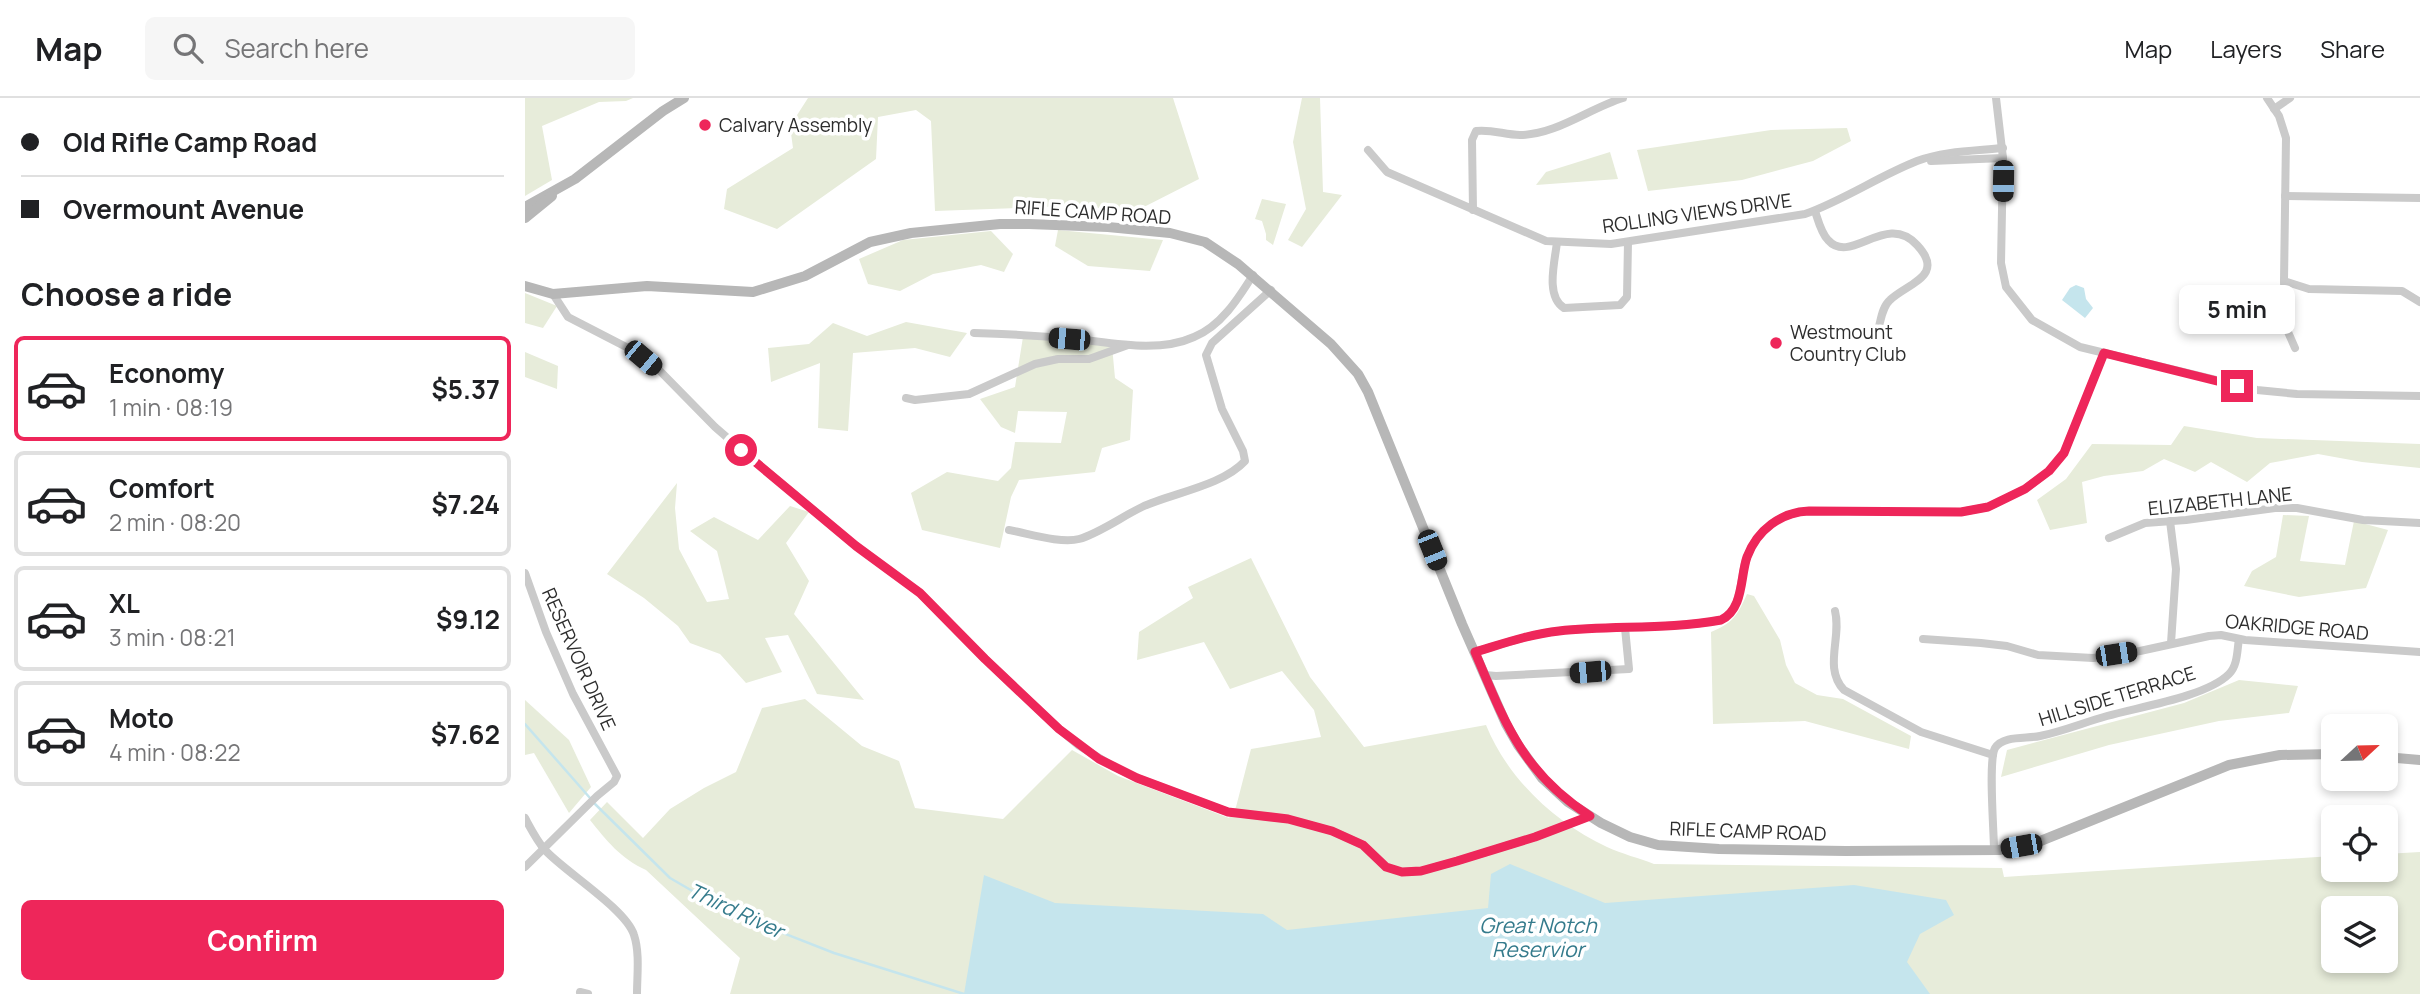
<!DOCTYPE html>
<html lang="en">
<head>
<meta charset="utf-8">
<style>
  :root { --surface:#fff; --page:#f6f6f6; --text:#202124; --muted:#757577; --line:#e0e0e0; --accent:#ee265a }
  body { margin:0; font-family:Manrope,sans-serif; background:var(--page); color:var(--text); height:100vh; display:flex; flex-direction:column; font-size:26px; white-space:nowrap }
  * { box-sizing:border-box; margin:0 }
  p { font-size:23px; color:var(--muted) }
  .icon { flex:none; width:38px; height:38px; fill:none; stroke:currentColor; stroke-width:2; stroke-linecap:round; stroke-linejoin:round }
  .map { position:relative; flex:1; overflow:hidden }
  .sheet { display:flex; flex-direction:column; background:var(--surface); width:525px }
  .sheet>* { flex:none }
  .top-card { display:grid; align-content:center; height:154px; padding:0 21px; background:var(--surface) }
  .needle { width:46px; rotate:68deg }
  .controls { position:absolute; left:1796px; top:616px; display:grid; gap:14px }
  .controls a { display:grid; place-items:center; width:77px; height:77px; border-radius:10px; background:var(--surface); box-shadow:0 4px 10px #0003; font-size:35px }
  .end { position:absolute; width:32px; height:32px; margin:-16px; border:9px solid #ee265a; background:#fff; box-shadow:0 0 0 4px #fff }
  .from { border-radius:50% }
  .bubble { position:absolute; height:49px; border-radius:10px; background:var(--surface); box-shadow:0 4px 10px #0003; font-size:23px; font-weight:700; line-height:49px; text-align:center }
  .car { position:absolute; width:21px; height:42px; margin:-21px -10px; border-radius:9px; box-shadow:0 0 5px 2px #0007; background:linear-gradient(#222 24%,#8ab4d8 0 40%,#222 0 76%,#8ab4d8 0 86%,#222 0) }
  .top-card b { display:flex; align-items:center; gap:24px; height:66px; font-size:26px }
  .top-card b+b { border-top:2px solid var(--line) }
  .top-card i { width:18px; height:18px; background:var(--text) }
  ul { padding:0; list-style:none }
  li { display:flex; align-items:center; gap:21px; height:105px; margin:0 14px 10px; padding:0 7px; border:4px solid var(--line); border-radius:10px }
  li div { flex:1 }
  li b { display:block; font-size:26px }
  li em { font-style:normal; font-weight:700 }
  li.on { border-color:var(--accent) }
  li>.icon { width:63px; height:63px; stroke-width:1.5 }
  h2 { padding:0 21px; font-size:32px; line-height:84px }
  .action { display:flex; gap:14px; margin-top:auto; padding:14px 21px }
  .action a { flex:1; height:80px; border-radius:10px; background:var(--accent); color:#fff; font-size:28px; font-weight:700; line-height:80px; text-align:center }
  header { display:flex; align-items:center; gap:42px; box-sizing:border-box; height:98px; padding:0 35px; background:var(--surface); border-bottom:2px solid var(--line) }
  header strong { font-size:33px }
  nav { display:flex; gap:38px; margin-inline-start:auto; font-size:24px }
  .search { width:490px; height:63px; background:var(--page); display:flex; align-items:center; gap:18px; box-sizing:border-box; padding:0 24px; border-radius:10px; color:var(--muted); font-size:26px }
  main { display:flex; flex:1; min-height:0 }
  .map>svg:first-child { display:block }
</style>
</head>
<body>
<header>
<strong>Map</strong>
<div class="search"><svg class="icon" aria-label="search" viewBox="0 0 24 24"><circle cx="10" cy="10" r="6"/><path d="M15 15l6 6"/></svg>Search here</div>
<nav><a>Map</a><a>Layers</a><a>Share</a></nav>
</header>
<main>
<section class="sheet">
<div class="top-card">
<b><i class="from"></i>Old Rifle Camp Road</b>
<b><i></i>Overmount Avenue</b>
</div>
<h2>Choose a ride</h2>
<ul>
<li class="on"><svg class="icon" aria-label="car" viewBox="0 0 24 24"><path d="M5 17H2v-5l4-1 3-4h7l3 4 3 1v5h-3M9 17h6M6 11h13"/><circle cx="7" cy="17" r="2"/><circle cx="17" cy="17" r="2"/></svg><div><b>Economy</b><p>1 min · 08:19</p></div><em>$5.37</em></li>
<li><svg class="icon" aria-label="car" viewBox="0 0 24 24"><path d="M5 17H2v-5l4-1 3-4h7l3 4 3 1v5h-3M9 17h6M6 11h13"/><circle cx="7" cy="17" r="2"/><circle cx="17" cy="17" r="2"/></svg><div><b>Comfort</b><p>2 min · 08:20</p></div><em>$7.24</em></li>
<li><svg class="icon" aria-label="car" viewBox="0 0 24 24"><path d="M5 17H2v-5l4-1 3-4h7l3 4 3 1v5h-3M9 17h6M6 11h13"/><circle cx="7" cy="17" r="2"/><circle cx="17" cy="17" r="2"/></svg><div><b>XL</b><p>3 min · 08:21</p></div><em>$9.12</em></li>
<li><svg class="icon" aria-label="car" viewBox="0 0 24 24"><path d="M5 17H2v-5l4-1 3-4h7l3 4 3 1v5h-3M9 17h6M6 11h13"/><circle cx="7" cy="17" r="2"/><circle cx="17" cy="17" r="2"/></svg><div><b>Moto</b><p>4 min · 08:22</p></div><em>$7.62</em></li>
</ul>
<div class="action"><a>Confirm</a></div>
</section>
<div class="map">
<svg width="1895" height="896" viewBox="0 0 1895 896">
  <rect width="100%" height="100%" fill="#fff"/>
  <g fill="#e7ecda" fill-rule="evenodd">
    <polygon points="0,0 108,0 101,3 74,4 17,28 27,82 0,98"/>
    <polygon points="283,0 648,0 674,81 611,113 544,108 410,113 406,23 391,12 353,19 351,61 252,131 199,111 202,91 268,50 265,28"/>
    <polygon points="777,0 795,0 798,94 817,97 777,149 763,142 781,111 768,44"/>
    <polygon points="1322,30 1326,43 1288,63 1217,82 1123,93 1112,52 1246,32"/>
    <polygon points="1085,54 1093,81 1011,87 1021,74"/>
    <polygon points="737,101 761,106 748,147 741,142 741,136 737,123 730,121"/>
    <polygon points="533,132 638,142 625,173 563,168 530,148"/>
    <polygon points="466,133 488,156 479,174 456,167 408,176 375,193 343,186 334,161 378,142"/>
    <polygon points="0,195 32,208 18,230 0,225"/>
    <polygon points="381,224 442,235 425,259 390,250 328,255 323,333 293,330 295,265 246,284 243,250 284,246 308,225 342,238"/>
    <polygon points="498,239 587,248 590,280 608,292 605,342 577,350 570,374 494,382 486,399 475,450 397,432 386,395 422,374 473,383 486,370 490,344 536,345 542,314 493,313 490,335 476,329 455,301 490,289"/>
    <polygon points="0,254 33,268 32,291 0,279"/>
    <polygon points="1659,328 1732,340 1895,346 1895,370 1837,364 1793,356 1745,365 1722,384 1686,364 1670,374 1639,361 1618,373 1579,378 1557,384 1562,425 1525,432 1512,402 1541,381 1567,346 1646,347"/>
    <polygon points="152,385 150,410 154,451 182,504 204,501 192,453 165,433 189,419 233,442 265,408 284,414 261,445 284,483 269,516 339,602 292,596 263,537 240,540 257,574 221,585 195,556 165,545 153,528 119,500 82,476"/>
    <polygon points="1758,417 1784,418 1775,463 1820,467 1829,423 1863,432 1841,490 1774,499 1719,488 1727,473 1751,459"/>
    <path d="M726,460L785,579L839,649L961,627C983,681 1030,725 1082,749C1097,756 1114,760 1129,766L1477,770L1479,779L1808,758V772H1860V756L1895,754V896H205L215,860L121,772C96,761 81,742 65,722L82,704L118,740L145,711L179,690L211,674L237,610L280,601L337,648L374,663L390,710L478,721L547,652L593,678L704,720L711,709L726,651L796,639L789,612L757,573L705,591L679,544L612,562L614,534L668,500L663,489ZM1808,810H1860V863H1808Z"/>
    <path d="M1222,496L1229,498L1255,542L1261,567L1270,585L1292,597L1318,601L1386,638L1384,651L1280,623L1188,626L1186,534C1209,524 1212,518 1222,496Z"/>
    <polygon points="1714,582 1773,588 1764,615 1694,623 1584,647 1476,679 1482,652 1659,605"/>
    <polygon points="0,602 44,642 66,689 44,715 9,655 0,657"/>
  </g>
  <g fill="#c5e5ed">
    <polygon points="1551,187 1559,190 1561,201 1568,210 1560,220 1537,202 1545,190"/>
    <polygon points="985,766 1080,805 1329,787 1421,802 1429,817 1395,836 1382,864 1405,896 439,896 459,777 530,805 738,816 762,832 963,810 966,776"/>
  </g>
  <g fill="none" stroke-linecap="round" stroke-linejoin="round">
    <g stroke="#c5e5ed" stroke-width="2.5">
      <polyline points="0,626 65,700"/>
      <polyline points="69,705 145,780 202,813 309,855 439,896"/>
    </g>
    <g stroke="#cacaca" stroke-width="8">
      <polyline points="1471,0 1478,60 1476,165 1481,189 1507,222 1555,249 1732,292 1772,296 1895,298"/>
      <polyline points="1742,0 1754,18 1761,40 1759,183 1784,191 1877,193 1895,204"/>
      <polyline points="1749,11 1765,0"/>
      <path d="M843,52L862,74L1021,143L1086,146L1280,116C1319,102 1354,78 1392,63C1419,53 1449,53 1478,50"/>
      <polyline points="1406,63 1478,60"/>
      <polyline points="1760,98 1895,100"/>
      <path d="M948,112L947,42L951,33C967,31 980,37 995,37C1031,37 1065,10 1098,0"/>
      <path d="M1290,113C1293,122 1296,135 1303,142C1326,168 1361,113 1392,147C1421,178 1383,185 1365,202C1357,209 1356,222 1353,232"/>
      <path d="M1032,144C1030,163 1020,198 1039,210L1095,207L1102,199L1103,144"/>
      <polyline points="1759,183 1760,227 1770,250"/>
      <polyline points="28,196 43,219 107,252 134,272 190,329 220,355 331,448 395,495 460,561 534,631 553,647 589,669 612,680 703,714 763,721 807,733 838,747 861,769 877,774 896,773 932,763 1010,739 1065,718"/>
      <path d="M449,235C483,236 517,238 551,241C588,245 634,255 669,239C696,228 713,201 728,177"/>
      <polyline points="381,300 390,302 444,296 510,266 533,261 564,261 603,247"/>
      <polyline points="1645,423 1651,471 1646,545"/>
      <path d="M484,432C502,435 536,446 554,441C573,436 598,418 617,409C647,395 697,388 720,363L718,353L697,311L681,257L687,245L746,192"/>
      <polyline points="1584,440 1620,425 1661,422 1750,410 1772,410 1838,422 1895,425"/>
      <polyline points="0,475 21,534 48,596 92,678 89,684 72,698 0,769"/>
      <path d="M1310,513C1317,539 1298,570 1319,592L1396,634L1468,657"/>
      <polyline points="1398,541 1456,545 1482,548 1513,557 1568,560 1615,553 1684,538 1696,537 1720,542 1895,554"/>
      <path d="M950,554C977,546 1005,536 1034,533C1087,527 1142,532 1196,522C1219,511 1214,479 1222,459C1232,432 1256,414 1284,413L1436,414L1463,409L1500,391L1524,373L1539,355L1579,255"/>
      <polyline points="960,577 971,578 1104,571 1100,530"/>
      <path d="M0,720C6,731 12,743 20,752C40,774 101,811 109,837C115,855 112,878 112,896"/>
      <path d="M1469,752C1469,733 1463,662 1470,650C1478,637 1502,641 1515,638C1539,633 1560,624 1582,618C1613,609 1681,599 1704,576C1713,567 1712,552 1714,541"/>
      <polyline points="55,894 63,896"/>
    </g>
    <g stroke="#b7b7b7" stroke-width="10">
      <polyline points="0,109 50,81 138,13 159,0"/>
      <polyline points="0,120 27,98"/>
      <polyline points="0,188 28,196 122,188 228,194 280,178 345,144 386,135 475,126 504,126 583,129 645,135 680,144 713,166 806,246 833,276 843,294 937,526 981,626 993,647 1017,680 1043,704 1076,725 1105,739 1133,747 1194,751 1321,753 1474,752 1513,744 1704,667 1755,657 1808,656"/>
      <polyline points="1860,659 1895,662"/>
    </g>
  </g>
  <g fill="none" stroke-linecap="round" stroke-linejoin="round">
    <path stroke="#ee265a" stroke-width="9" d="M216,352L331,448L395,495L460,561L534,631L574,661L612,680L703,714L763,721L807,733L838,747L861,769L877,774L896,773L932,763L1010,739L1065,718C997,674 980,625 950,554C977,546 1005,536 1034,533C1087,527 1142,532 1196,522C1219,511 1215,479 1222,459C1232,432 1256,414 1284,413L1436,414L1463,409L1500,391L1524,373L1539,355L1579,255L1712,288"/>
  </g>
  <g fill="#ee265a" stroke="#fff" stroke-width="2.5">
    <circle cx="180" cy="27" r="7"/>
    <circle cx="1251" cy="245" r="7"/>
  </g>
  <g text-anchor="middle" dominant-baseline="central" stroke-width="7" stroke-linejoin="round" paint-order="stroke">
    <g font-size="19" fill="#2d2d2d" stroke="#fff" text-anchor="start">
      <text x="194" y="27">Calvary Assembly</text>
      <text x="1265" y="234">Westmount<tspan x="1265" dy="22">Country Club</tspan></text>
    </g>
    <g font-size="19" fill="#2d2d2d" stroke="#fff">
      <text transform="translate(568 114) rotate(4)">RIFLE CAMP ROAD</text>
      <text transform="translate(1172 115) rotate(-8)">ROLLING VIEWS DRIVE</text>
      <text transform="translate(1695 403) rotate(-6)">ELIZABETH LANE</text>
      <text transform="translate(1772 529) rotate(5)">OAKRIDGE ROAD</text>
      <text transform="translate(54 561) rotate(66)">RESERVOIR DRIVE</text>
      <text transform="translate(1592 598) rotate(-17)">HILLSIDE TERRACE</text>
      <text transform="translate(1223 733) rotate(2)">RIFLE CAMP ROAD</text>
    </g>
    <g font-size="21" font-style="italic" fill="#357b8c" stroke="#fff">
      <text transform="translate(211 812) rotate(25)">Third River</text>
      <text x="1013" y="827">Great Notch<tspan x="1013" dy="24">Reservior</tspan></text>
    </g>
  </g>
</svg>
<div class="controls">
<a><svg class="needle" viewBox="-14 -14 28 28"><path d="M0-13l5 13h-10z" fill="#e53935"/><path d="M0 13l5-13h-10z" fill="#757577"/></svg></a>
<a><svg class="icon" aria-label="locate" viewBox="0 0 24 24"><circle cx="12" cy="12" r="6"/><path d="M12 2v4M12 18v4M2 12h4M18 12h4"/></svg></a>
<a><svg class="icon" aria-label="layers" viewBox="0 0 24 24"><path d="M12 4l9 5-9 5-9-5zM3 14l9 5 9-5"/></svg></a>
</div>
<i class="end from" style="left:216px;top:352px"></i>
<i class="end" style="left:1712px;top:288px"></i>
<div class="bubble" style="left:1654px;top:187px;width:116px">5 min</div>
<i class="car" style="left:1478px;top:83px;rotate:181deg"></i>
<i class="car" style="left:544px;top:241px;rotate:275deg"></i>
<i class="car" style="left:118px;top:260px;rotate:130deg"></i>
<i class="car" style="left:907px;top:452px;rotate:158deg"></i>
<i class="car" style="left:1591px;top:556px;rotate:81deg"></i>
<i class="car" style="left:1065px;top:574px;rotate:265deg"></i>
<i class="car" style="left:1496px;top:748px;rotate:260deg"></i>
</div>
</main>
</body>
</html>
